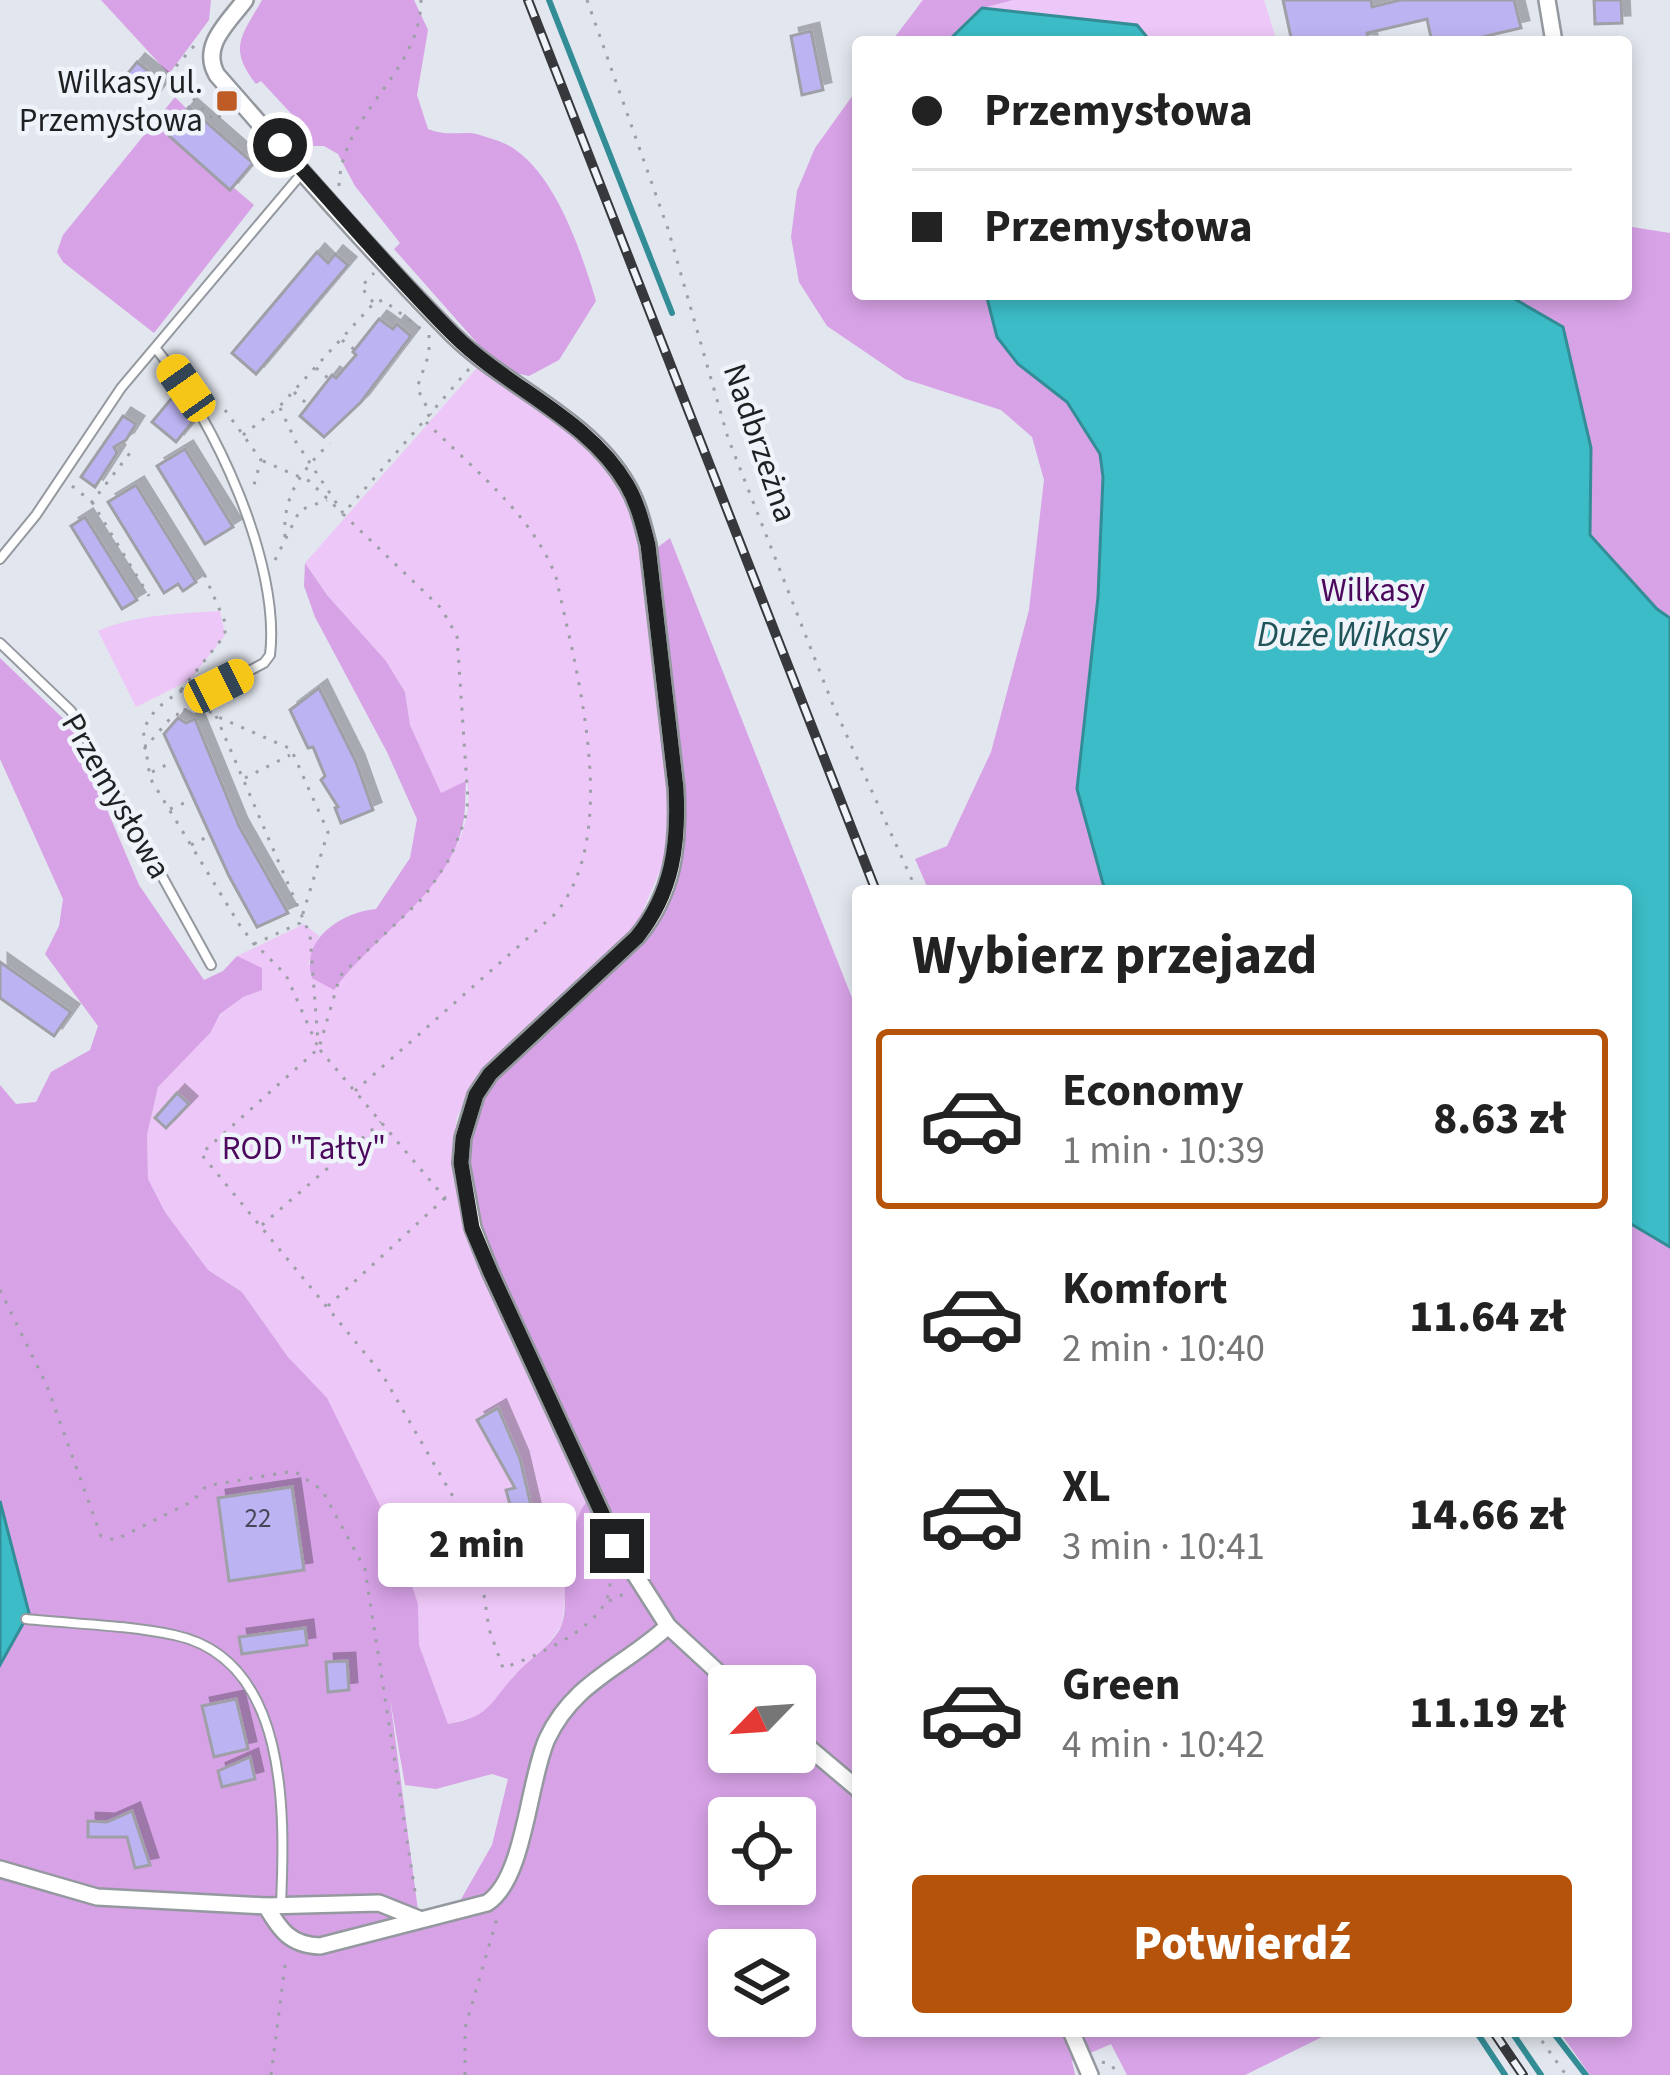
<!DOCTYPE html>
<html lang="pl">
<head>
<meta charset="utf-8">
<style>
  :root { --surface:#fff; --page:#f6f6f6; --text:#222; --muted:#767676; --line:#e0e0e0; --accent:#b45309 }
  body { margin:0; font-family:"Source Sans 3",sans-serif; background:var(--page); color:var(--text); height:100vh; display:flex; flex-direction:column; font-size:45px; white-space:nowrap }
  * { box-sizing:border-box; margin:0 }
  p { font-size:39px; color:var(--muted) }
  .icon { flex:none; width:66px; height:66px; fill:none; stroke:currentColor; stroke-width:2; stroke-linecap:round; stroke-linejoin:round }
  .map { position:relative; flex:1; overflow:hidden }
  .details { position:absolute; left:852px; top:885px; width:780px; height:1152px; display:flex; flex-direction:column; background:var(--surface); border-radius:12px; box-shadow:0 6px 18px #0003 }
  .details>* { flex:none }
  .top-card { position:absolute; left:852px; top:36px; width:780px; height:264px; border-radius:12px; box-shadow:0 6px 18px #0003; display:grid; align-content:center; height:264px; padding:0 60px; background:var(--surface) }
  .needle { width:78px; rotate:245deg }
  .fabs { position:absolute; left:708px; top:1665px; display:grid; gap:24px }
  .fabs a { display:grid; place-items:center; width:108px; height:108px; border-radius:12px; background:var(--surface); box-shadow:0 6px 18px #0003; font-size:60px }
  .end { position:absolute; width:54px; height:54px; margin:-27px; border:15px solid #1e2022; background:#fff; box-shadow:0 0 0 6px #fff }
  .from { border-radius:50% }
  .bubble { position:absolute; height:84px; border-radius:12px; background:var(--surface); box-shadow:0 6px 18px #0003; font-size:39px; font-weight:800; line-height:84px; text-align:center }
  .car { position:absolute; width:36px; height:72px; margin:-36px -18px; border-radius:15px; box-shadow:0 0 9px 3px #0007; background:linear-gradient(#f5c518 24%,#345 0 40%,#f5c518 0 76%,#345 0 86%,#f5c518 0) }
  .top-card b { display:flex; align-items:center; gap:42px; height:114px; font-size:45px }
  .top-card b+b { border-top:3px solid var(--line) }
  .top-card i { width:30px; height:30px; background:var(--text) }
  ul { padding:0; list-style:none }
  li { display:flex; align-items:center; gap:36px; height:180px; margin:0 24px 18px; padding:0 36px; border:6px solid transparent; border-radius:12px }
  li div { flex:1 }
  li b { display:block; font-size:45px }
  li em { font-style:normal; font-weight:800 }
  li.current { border-color:var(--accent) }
  li>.icon { width:108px; height:108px; stroke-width:1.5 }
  h2 { padding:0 60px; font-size:54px; line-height:144px }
  .button { display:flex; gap:24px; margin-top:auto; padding:24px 60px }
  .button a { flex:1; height:138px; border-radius:12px; background:var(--accent); color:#fff; font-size:48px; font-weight:800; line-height:138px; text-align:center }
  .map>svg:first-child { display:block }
</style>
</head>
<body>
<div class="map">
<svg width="1670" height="2075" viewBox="0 0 1670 2075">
  <defs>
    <filter id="shadow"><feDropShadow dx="8" dy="-8" stdDeviation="0" flood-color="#0004"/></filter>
  </defs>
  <rect width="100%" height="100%" fill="#e2e6ee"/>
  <g fill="#edc7f7">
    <polygon points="922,0 1264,0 1277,42 895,42"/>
    <path d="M477,368L574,435L608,467L633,514L646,556L671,801L664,861L636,927L608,959L540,1015L474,1084L457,1117L451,1159L461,1213L593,1494L567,1573L562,1625L541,1653L513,1676L496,1703L479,1716L448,1724L419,1645L418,1608L397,1540L327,1400L288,1357L242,1292L208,1270L165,1212L148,1179L147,1135L158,1087L261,968L237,956L304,924L319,936L308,964L340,976C390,929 481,859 467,782L441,794L410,725L405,692L386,661L327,595L305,563Z"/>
    <path d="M220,611L225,635L190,680L136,707L98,631C137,614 178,614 220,611Z"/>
  </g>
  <g fill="#d7a2e6" fill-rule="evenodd">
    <polygon points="101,0 211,0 209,20 169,74"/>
    <path d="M262,0H414L428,30L417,95L428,129C451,138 465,129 483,136C493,139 509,144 517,151C558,181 582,254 596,301L559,360L529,376L511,372L486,353L394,249L400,243L355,186L338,154L324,146H306L292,128L298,121L261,81L256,84C228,48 241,37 262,0Z"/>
    <polygon points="923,0 1013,0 982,8 947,42 891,42"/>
    <polygon points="858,88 858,294 986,294 997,337 1018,364 1067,402 1100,454 1103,477 1098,597 1077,789 1105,891 929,891 915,859 947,846 991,752 1029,610 1044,480 1032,437 1001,410 905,379 827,326 799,282 791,237 797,191 815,148"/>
    <polygon points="175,97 187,109 166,134 229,189 233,187 254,205 154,333 63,262 57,252 63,235"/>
    <polygon points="1626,226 1670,233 1670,618 1657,609 1590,535 1591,448 1563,327 1506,294 1626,294"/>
    <path d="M670,538L858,1013V2031H1334L1245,2075H1127L1111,2044L1072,2061L1075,2075H0V1665L29,1613L0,1501V1085L16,1104L36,1102L51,1072L90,1050L98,1026L45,954L59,926L63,899L0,759V658L72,727L139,885L204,980L223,971L237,956L262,968V990L243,997L220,1014L210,1033L158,1087L147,1135L148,1179L165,1212L208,1270L242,1292L288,1357L327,1398L397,1540L418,1604L419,1645L448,1724C490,1717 489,1704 514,1676C529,1659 548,1649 560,1629C567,1615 564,1597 565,1582C568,1554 572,1514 593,1494L465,1200L456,1129L490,1074L664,908L677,807L646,556ZM729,1686H795V1752H729ZM390,1699L405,1785L436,1789L492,1774L508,1779L492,1845L456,1908L485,1900L501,1889L487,1903L419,1918ZM729,1818H795V1884H729ZM729,1950H795V2016H729Z"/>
    <path d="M305,563L327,595L386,661L405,692L410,725L441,793L466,781C465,796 466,813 462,828C445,896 373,936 334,990L312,978C300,938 343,912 376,909L410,858L417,819L387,752L315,617L304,586Z"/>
    <polygon points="1626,1221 1670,1247 1670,2075 1590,2075 1559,2031 1626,2031"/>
  </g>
  <g fill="#3cbcc7" stroke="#338d96" stroke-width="3">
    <polygon points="982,8 1137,25 1151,42 947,42"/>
    <polygon points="986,294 1506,294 1563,327 1591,448 1590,535 1657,609 1670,618 1670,1247 1626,1221 1626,891 1105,891 1077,789 1098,597 1103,477 1100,454 1067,402 1018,364 997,337"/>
    <polygon points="0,1501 29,1613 0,1665"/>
  </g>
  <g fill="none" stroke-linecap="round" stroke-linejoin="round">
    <g stroke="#338d96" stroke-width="6">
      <polyline points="549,0 672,313"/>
      <polyline points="1476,2031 1505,2075"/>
      <polyline points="1511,2031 1541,2075"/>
      <polyline points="1552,2031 1586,2075"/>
    </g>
  </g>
  <g fill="#bcb4f2" stroke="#9f9fa7" stroke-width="3" filter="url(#shadow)">
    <polygon points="1283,0 1371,0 1372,7 1400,0 1514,0 1521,28 1461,42 1432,42 1427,19 1367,33 1369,42 1292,42"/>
    <polygon points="1594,0 1621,0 1622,23 1595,24"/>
    <polygon points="811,31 823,90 802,95 791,36"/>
    <polygon points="137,62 164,84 151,100 124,78"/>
    <polygon points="189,107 253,163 230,190 166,133"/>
    <polygon points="317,252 328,263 335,254 348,265 256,374 232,353"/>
    <polygon points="379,319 393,329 397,324 411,336 361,402 324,437 300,416 332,375 336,378 356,355 353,352"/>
    <polygon points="176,393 194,420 176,442 152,422"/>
    <polygon points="123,416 136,424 126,440 114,447 117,453 95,487 81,477"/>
    <polygon points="185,449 233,527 205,544 157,466"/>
    <polygon points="136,485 196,582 183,591 178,584 164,593 108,502"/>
    <polygon points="85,517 137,600 122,609 71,526"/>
    <polygon points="319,688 356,762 373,810 341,823 335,808 338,807 321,780 325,776 313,747 308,748 290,710"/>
    <polygon points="178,718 186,723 195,719 239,826 288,913 257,927 229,876 164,734"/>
    <polygon points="0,962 71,1012 54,1036 0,998"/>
    <polygon points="177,1093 189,1104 166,1128 155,1118"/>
    <polygon points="498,1408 520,1459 532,1510 527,1512 512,1512 506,1490 515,1488 477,1420"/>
    <polygon points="292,1487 304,1570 229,1581 218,1498"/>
    <polygon points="305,1628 307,1645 242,1654 239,1637"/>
    <polygon points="347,1661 349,1690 328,1692 326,1662"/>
    <polygon points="236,1699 248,1749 214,1757 202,1706"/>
    <polygon points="250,1757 255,1779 222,1787 218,1771"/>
    <polygon points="132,1811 150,1865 135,1868 127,1837 88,1837 88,1821 107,1822"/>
  </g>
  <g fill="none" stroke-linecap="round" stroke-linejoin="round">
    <defs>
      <g id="service">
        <path d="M157,350C214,419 281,564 270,655L264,663L219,687"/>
        <polyline points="0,559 36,515 121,388 303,172"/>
        <polyline points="0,643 71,711 211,965"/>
        <path d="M26,1619C75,1624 126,1625 174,1635C289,1659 285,1813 281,1904"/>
      </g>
      <g id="minor">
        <path d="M245,0C228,23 200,46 217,75C294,163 371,252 453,335C506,387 589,418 627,485C638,503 643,525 648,545L676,788C679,844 674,893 637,937L490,1074L476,1095L463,1138L461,1163L473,1228L490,1271L617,1546L668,1626L733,1686"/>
        <polyline points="1547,0 1554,42"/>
        <polyline points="795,1736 858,1789"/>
        <path d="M0,1869L97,1897L266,1906C280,1930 290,1945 320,1946L487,1903C525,1879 528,1781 547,1739C574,1681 624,1667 668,1626"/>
        <polyline points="266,1906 379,1903 419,1919"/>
        <polyline points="1071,2031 1090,2075"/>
      </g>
    </defs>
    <use href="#service" stroke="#94989f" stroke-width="12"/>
    <use href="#minor" stroke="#94989f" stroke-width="20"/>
    <g stroke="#9c9fa5" stroke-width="3" stroke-dasharray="3 9" stroke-linecap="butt">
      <polyline points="587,0 668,229 728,438 833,705 917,891"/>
      <polyline points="194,46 169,74 215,121 224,112"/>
      <path d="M339,186C341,113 421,73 421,0"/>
      <polyline points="373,302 361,287 374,273"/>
      <polyline points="429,335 429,354 417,388 431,415"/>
      <polyline points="342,340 355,350"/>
      <polyline points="316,368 329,379"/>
      <path d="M469,369L343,514L441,608L457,636L468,800L465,820L450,858L424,897L340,976L319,1048L201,1154L382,1374L463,1514L480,1567L489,1629L503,1668C534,1657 591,1632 606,1601C610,1593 610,1581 612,1572"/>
      <polyline points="294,392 306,403"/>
      <polyline points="280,408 296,442 343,513"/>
      <polyline points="225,410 261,460 252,492"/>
      <polyline points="243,435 279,407 374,303 383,300 421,329"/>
      <polyline points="263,461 309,481 339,510"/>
      <polyline points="72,486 92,502 130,453"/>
      <polyline points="92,502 149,596"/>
      <path d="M285,537C282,496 302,470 330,443"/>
      <polyline points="275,560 300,510 327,500"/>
      <polyline points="181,690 225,635 225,622 201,567"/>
      <polyline points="216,716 310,935 318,1042"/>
      <polyline points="144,749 174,714 184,715 187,698"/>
      <polyline points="152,772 172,762"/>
      <polyline points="245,778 290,755"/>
      <polyline points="170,809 189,801"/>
      <polyline points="191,845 205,838"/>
      <polyline points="254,944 300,923 328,832 291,749 216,716 180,691 156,709 143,729 150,778 239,924 254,944 257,946 286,975 317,1045"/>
      <polyline points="320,1050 445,1198 452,1199"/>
      <path d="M355,1091L555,914C623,834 576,670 556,577C532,514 473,469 426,422"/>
      <polyline points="262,1225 381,1122"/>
      <polyline points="0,1290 47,1386 101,1536 115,1540 193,1501 206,1486 294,1471 322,1490 365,1569 416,1898"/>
      <polyline points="328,1306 445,1198"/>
      <polyline points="609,1601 628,1592"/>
      <polyline points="1535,2031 1566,2075"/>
      <polyline points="1102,2062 1112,2065 1117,2075"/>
      <polyline points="271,2075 286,1958"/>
      <polyline points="465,2075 465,2028 498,1915"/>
    </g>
    <use href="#service" stroke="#fff" stroke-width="8"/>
    <use href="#minor" stroke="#fff" stroke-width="15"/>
    <defs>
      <g id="rail">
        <polyline points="528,0 876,891"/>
        <polyline points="1493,2031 1523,2075"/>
      </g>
    </defs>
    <use href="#rail" stroke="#36383b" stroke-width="10"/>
    <use href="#rail" stroke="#eff4fb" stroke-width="6" stroke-dasharray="18" stroke-linecap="butt"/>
  </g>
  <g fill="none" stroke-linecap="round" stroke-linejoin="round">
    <path stroke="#1e2022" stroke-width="15" d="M280,145C338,208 393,274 454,335C507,388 589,419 627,485C638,504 643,525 648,545L676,788C679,844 673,892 637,937L490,1074L476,1095L463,1138L461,1163L472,1228L490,1271L617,1546"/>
  </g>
  <rect fill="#bf5b25" stroke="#eff4fb" stroke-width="4.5" x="215" y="89" width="24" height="24" rx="6"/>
  <g text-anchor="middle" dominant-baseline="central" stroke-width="9" stroke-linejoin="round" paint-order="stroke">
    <g font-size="27" fill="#464556">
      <text x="258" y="1518">22</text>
    </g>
    <g font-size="33" fill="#1e2022" stroke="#eff4fb" text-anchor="end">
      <text x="203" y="82">Wilkasy ul.<tspan x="203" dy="38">Przemysłowa</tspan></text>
    </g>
    <g font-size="33" fill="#1e2022" stroke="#eff4fb">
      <text transform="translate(760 443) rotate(71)">Nadbrzeżna</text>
      <text transform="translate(116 796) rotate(60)">Przemysłowa</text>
    </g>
    <g font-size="33" fill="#4c085c" stroke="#eff4fb">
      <text x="1373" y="590">Wilkasy</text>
      <text x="304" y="1148">ROD "Tałty"</text>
    </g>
    <g font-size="36" font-style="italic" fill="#1f5459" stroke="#eff4fb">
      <text x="1352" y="634">Duże Wilkasy</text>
    </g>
  </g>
</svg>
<div class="fabs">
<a><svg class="needle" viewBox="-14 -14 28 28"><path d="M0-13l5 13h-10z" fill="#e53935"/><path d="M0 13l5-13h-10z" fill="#767676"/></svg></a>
<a><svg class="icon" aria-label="locate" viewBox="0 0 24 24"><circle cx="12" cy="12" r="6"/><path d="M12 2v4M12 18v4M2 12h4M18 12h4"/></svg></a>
<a><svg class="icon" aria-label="layers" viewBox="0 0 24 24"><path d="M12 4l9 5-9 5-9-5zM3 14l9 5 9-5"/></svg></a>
</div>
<i class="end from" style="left:280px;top:145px"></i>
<i class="end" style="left:617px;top:1546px"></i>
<div class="bubble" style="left:378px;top:1503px;width:198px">2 min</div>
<i class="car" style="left:186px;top:388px;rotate:325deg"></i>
<i class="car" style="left:219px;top:686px;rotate:63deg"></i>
<div class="top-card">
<b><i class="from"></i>Przemysłowa</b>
<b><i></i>Przemysłowa</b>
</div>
<section class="details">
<h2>Wybierz przejazd</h2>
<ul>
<li class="current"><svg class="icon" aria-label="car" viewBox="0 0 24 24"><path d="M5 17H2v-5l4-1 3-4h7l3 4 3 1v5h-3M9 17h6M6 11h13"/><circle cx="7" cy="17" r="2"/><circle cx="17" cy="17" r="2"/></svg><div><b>Economy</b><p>1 min · 10:39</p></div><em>8.63 zł</em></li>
<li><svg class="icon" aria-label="car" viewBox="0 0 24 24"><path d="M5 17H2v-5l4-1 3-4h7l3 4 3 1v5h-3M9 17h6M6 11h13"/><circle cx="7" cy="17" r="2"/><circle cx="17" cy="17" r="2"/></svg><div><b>Komfort</b><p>2 min · 10:40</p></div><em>11.64 zł</em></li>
<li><svg class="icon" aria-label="car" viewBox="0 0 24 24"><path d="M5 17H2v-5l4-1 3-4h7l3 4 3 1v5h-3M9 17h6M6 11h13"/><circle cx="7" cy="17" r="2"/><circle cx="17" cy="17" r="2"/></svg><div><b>XL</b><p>3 min · 10:41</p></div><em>14.66 zł</em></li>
<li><svg class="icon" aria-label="car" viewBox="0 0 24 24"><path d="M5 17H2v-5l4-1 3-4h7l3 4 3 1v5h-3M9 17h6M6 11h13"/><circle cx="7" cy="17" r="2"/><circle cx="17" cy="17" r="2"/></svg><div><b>Green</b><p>4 min · 10:42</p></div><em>11.19 zł</em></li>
</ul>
<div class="button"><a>Potwierdź</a></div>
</section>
</div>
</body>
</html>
